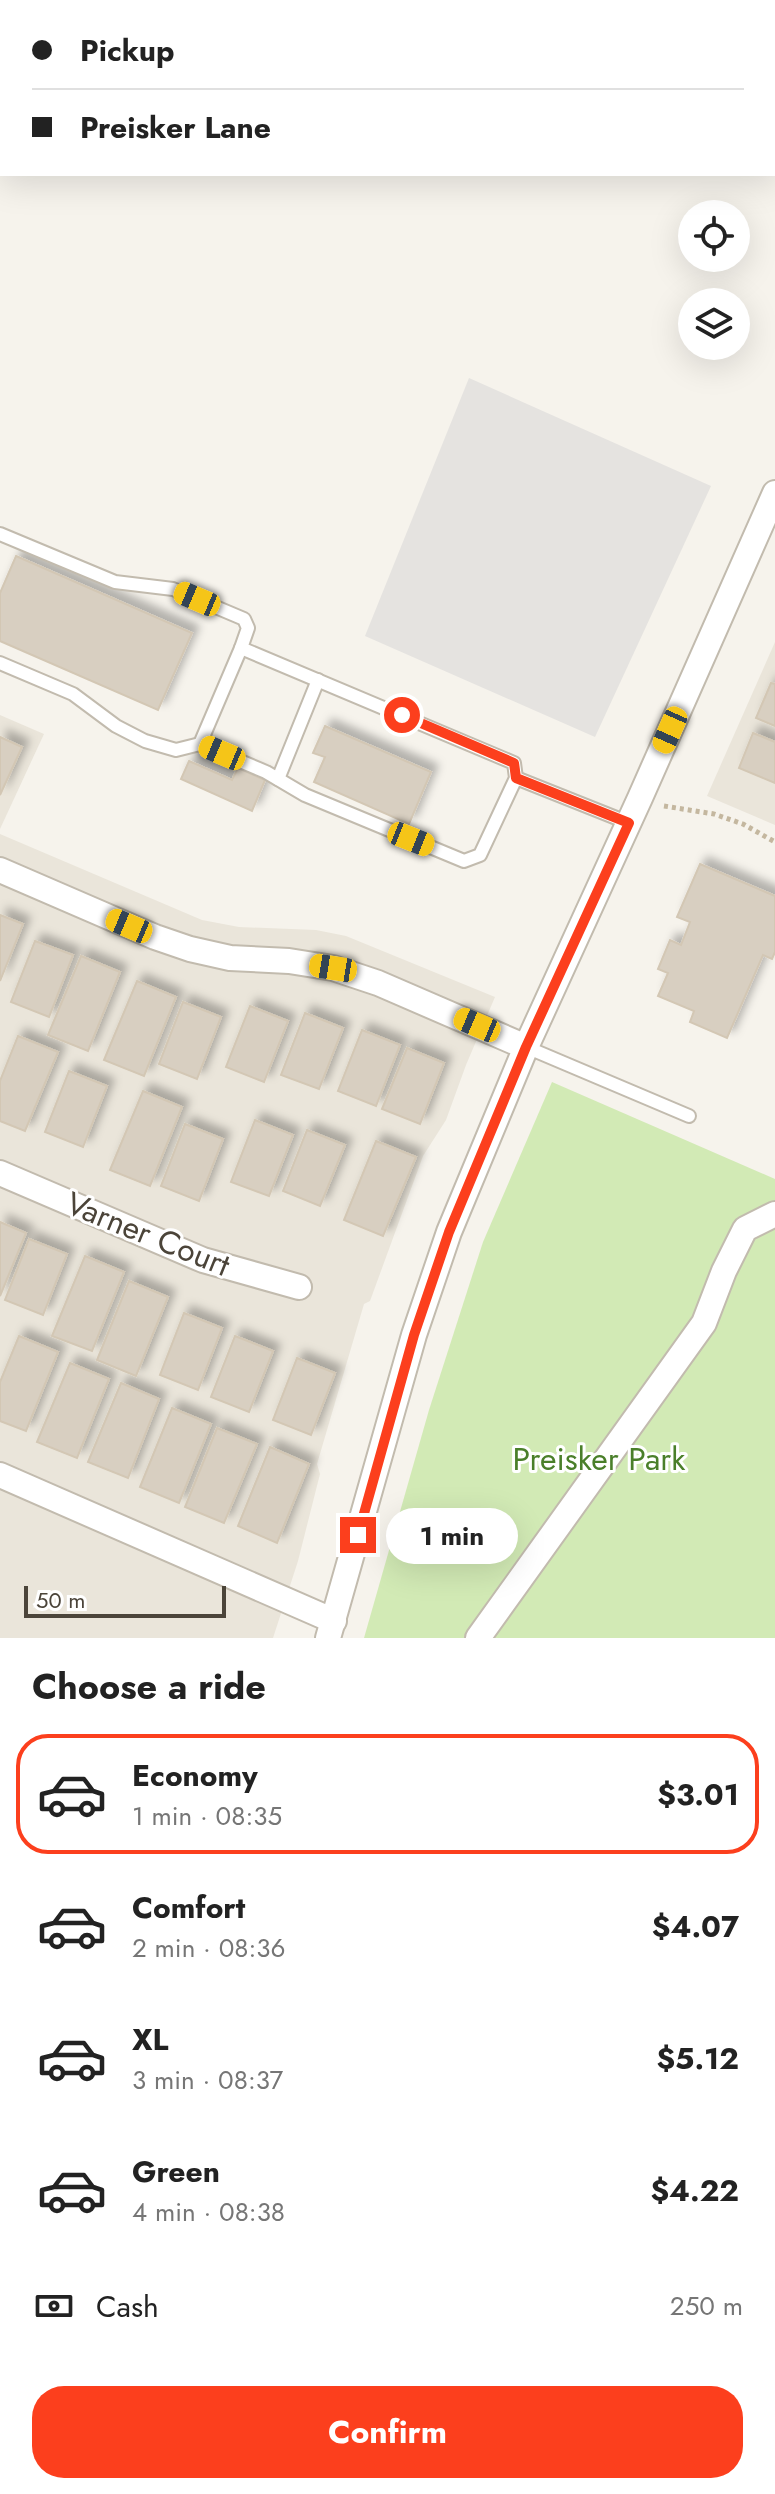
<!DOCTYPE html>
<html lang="en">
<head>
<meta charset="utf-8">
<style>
  :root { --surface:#fff; --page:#f2f2f2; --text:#222; --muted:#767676; --line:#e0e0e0; --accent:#fc3f1d }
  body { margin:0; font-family:Jost,sans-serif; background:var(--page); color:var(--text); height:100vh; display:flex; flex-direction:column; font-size:30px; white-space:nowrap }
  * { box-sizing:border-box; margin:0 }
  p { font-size:26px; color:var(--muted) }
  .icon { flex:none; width:44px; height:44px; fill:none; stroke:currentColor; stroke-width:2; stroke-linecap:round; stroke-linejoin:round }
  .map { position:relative; height:1638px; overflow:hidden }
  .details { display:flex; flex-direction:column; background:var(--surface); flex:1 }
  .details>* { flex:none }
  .banner { position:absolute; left:0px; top:0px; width:776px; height:176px; box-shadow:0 8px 32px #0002; display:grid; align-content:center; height:176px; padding:0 32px; background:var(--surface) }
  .fabs { position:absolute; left:678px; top:200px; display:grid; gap:16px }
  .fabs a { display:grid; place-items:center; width:72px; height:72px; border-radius:50%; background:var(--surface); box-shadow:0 8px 32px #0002; font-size:40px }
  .scale { position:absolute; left:24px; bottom:20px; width:202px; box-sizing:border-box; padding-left:8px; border:4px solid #4b4439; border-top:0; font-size:22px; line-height:28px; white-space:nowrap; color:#4b4439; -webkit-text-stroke:6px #fff; paint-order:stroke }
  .end { position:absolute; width:36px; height:36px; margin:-18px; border:10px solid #fc3f1d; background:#fff; box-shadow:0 0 0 4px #fff }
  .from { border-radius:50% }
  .bubble { position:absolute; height:56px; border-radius:28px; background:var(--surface); box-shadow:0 8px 32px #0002; font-size:26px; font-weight:700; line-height:56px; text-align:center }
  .car { position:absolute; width:24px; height:48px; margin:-24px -12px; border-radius:10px; box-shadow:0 0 6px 2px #0007; background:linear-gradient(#f5c518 24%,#345 0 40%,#f5c518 0 76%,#345 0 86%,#f5c518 0) }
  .banner b { display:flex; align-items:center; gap:28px; height:76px; font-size:30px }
  .banner b+b { border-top:2px solid var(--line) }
  .banner i { width:20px; height:20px; background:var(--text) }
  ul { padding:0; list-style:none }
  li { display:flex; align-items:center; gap:24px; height:120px; margin:0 16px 12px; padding:0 16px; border:4px solid transparent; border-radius:32px }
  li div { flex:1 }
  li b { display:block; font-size:30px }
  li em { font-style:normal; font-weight:700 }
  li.on { border-color:var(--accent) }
  li>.icon { width:72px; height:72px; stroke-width:1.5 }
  h2 { padding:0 32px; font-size:36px; line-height:96px }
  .pay { display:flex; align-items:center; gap:20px; height:88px; padding:0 32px; font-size:30px }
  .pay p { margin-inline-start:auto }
  .action { display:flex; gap:16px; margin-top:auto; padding:16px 32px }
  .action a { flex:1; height:92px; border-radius:32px; background:var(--accent); color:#fff; font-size:32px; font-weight:700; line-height:92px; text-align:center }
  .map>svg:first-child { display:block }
</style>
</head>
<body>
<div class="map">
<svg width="775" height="1638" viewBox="0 0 775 1638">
  <defs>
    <filter id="shadow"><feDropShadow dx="7" dy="-7" stdDeviation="4" flood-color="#0004"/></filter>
  </defs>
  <rect width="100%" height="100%" fill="#f6f3ec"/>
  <g fill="#eae5da">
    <polygon points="775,642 775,825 707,796"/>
    <polygon points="0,715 44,734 0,829"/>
    <polygon points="0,834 202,920 239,927 316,930 346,936 495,997 466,1065 446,1120 423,1156 370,1301 364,1304 317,1464 320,1474 298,1561 273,1638 0,1638"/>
  </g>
  <polygon fill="#d2eab5" points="552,1082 775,1179 775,1638 364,1638 429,1410 483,1242"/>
  <polygon fill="#e5e3e0" points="469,378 711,486 595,737 365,636"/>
  <g fill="#d8cfc1" stroke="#d3c7b4" stroke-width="2" filter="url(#shadow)">
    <polygon points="16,556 192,633 158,710 0,641 0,593"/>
    <polygon points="771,683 775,684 775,726 756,718"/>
    <polygon points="325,726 431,772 409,824 314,782 325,757 313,753"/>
    <polygon points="753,733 775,742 775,783 739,768"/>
    <polygon points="0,737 22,747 0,795"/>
    <polygon points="189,761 232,780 238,768 265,780 252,811 181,779"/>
    <polygon points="700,864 775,896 775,952 772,959 763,955 727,1038 690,1022 694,1011 658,996 668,973 658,969 670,940 681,945 690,922 677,917"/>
    <polygon points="0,915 23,924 0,981"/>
    <polygon points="35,941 73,955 49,1017 11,1002"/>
    <polygon points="81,956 120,972 88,1051 48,1035"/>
    <polygon points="137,981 176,997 144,1076 104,1060"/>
    <polygon points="183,1002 221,1017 197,1079 159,1064"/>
    <polygon points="250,1006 288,1021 264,1082 226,1067"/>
    <polygon points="305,1013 343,1028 319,1089 281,1075"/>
    <polygon points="362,1030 400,1045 376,1106 338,1091"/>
    <polygon points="18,1036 58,1052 25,1131 0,1121 0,1081"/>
    <polygon points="407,1048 444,1063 420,1124 382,1109"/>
    <polygon points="69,1071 107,1086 83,1147 45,1132"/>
    <polygon points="143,1091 182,1107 150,1186 110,1170"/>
    <polygon points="255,1120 293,1135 269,1196 231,1182"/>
    <polygon points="185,1124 223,1139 199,1201 161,1186"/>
    <polygon points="307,1130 345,1145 320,1206 283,1191"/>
    <polygon points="376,1141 416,1157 383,1236 344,1220"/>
    <polygon points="0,1222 26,1233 0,1296"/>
    <polygon points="29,1239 67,1254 43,1315 5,1300"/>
    <polygon points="85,1256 124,1272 92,1351 52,1336"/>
    <polygon points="129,1281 168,1297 136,1376 97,1360"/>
    <polygon points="184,1313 222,1328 198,1390 160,1375"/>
    <polygon points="19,1336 58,1352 26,1431 0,1421 0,1382"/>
    <polygon points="235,1336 273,1351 249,1412 211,1397"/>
    <polygon points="297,1358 335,1373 311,1435 273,1420"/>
    <polygon points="70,1363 109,1379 77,1458 37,1442"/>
    <polygon points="121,1383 159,1399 128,1478 88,1462"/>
    <polygon points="172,1408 211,1424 179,1503 140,1487"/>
    <polygon points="217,1428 257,1444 224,1523 185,1507"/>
    <polygon points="270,1447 309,1464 277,1543 238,1526"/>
  </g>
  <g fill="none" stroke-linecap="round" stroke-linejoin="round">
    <defs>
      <g id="lane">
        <polyline points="0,534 115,582 173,589 244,619 248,628 241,648 514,763 516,778 480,855 464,861 305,795 266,772 200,744 176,750 145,741 116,726 73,694 0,663"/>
        <polyline points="200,744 241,648"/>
        <polyline points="516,778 629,823"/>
        <polyline points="278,779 318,680"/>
        <polyline points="526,1047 689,1116"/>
      </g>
      <g id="street">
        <polyline points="0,870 155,937 190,949 230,958 289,961 333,968 378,983 526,1047"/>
        <polyline points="0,1173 203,1260 299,1287"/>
        <polyline points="0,1475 334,1621"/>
        <polyline points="328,1638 414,1335 449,1232 526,1047 640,798 775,493"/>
        <polyline points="478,1638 704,1323 724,1271 745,1229 775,1214"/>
      </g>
    </defs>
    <use href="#lane" stroke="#c2bbae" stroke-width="16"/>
    <use href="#street" stroke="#c2bbae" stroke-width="28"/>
    <polyline stroke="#c4b79f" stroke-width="5" stroke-dasharray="4 4" stroke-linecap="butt" points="664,806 714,814 743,824 775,842"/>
    <use href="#lane" stroke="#fff" stroke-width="12"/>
    <use href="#street" stroke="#fff" stroke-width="24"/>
  </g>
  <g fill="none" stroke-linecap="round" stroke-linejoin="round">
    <polyline stroke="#fc3f1d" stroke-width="10" points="358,1535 414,1335 449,1232 526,1047 629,823 516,778 514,763 402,715"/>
  </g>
  <g text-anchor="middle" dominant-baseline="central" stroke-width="6" stroke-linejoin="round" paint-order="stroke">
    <g font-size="32" fill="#4b4439" stroke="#fff">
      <text transform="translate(148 1234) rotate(22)">Varner Court</text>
    </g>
    <g font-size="32" fill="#4a7f2a" stroke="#fff">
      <text x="599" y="1459">Preisker Park</text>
    </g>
  </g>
</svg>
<div class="fabs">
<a><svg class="icon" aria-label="locate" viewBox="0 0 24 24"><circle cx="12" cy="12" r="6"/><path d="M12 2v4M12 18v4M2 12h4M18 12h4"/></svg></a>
<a><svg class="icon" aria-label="layers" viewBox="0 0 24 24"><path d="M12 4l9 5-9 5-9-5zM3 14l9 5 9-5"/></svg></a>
</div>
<div class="scale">50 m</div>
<i class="end from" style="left:402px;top:715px"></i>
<i class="end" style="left:358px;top:1535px"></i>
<div class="bubble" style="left:386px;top:1508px;width:132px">1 min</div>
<i class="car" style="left:197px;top:599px;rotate:293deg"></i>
<i class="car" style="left:670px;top:730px;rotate:204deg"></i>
<i class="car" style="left:222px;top:753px;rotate:293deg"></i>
<i class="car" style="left:411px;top:839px;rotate:112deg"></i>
<i class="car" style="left:129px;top:926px;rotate:293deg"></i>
<i class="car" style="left:333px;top:968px;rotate:279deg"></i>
<i class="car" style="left:477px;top:1025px;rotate:293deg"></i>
<div class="banner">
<b><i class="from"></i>Pickup</b>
<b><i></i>Preisker Lane</b>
</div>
</div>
<section class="details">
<h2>Choose a ride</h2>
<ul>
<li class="on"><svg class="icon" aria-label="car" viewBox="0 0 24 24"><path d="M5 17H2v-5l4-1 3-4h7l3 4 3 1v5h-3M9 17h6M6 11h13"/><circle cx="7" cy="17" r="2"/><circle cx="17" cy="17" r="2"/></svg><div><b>Economy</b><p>1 min · 08:35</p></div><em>$3.01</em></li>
<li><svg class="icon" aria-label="car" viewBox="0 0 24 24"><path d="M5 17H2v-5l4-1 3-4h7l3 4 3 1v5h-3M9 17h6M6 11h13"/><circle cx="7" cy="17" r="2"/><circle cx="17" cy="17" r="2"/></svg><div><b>Comfort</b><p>2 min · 08:36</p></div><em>$4.07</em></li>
<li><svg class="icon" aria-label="car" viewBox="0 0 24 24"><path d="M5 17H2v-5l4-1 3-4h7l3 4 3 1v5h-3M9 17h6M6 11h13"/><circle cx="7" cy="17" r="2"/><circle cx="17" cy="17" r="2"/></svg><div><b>XL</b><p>3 min · 08:37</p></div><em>$5.12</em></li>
<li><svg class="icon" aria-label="car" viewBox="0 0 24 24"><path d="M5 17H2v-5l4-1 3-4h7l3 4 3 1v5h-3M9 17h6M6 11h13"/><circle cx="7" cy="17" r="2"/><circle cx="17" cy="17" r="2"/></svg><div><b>Green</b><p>4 min · 08:38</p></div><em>$4.22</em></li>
</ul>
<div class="pay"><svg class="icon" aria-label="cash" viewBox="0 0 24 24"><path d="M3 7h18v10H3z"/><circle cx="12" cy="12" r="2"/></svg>Cash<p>250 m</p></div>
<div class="action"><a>Confirm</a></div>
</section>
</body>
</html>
